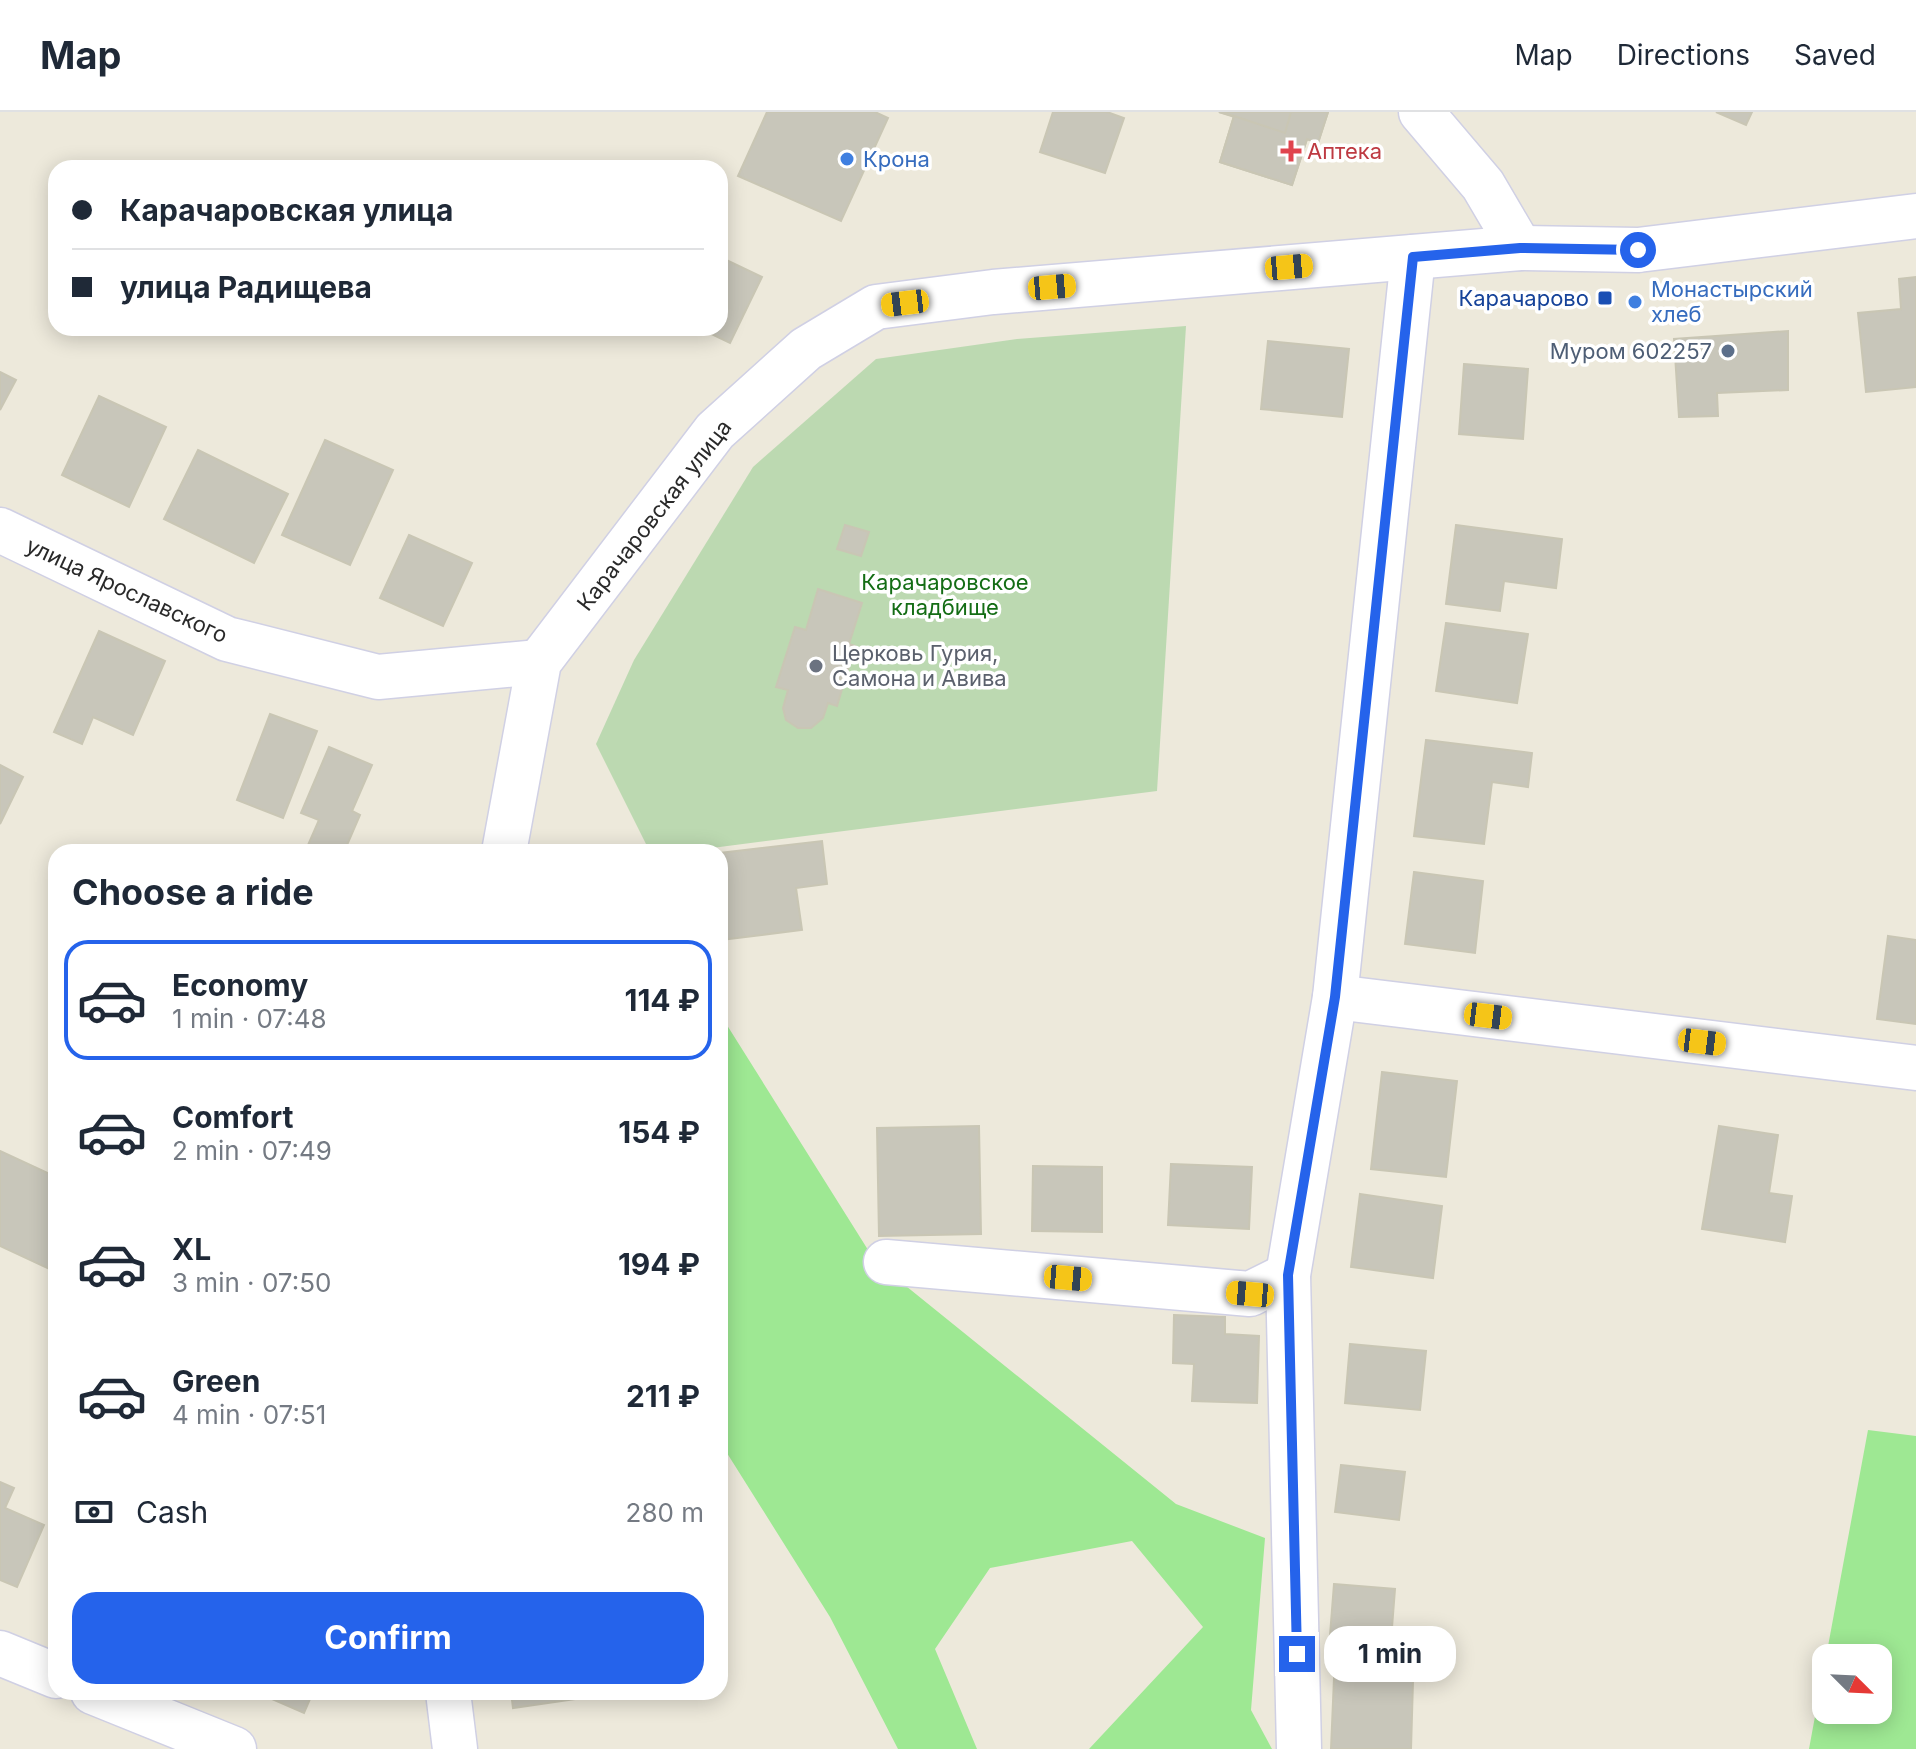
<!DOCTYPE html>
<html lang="en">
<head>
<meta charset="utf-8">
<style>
  :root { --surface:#fff; --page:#f2f2f3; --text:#1f2937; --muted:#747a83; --line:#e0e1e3; --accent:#2563eb }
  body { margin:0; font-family:Inter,sans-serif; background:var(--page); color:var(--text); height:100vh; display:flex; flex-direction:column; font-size:30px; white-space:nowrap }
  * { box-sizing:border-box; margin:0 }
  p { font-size:26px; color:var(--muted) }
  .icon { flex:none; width:44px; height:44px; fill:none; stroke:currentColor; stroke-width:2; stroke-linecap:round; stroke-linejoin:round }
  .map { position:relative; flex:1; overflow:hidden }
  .sheet { position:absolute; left:48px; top:732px; width:680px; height:856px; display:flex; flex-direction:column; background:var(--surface); border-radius:24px; box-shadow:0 4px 20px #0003 }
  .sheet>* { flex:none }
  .banner { position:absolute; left:48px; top:48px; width:680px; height:176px; border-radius:24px; box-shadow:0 4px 20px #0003; display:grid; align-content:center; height:176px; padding:0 24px; background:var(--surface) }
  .needle { width:52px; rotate:114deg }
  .fabs { position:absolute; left:1812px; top:1532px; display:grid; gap:16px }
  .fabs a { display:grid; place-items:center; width:80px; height:80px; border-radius:16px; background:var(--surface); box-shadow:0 4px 20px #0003; font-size:40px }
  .end { position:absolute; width:36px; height:36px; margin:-18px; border:10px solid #2563eb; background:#fff; box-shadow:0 0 0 4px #fff }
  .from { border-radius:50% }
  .bubble { position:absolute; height:56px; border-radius:24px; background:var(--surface); box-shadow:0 4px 20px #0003; font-size:26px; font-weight:700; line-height:56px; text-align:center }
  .car { position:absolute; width:24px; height:48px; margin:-24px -12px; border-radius:10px; box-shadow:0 0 6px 2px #0007; background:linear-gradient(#f5c518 24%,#345 0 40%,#f5c518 0 76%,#345 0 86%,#f5c518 0) }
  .banner b { display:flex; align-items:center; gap:28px; height:76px; font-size:30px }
  .banner b+b { border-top:2px solid var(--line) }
  .banner i { width:20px; height:20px; background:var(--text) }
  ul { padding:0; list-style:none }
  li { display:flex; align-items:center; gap:24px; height:120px; margin:0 16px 12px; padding:0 8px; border:4px solid transparent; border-radius:24px }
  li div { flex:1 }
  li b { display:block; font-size:30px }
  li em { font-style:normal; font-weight:700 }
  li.active { border-color:var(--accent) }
  li>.icon { width:72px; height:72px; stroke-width:1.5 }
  h2 { padding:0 24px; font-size:36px; line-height:96px }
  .pay { display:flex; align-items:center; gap:20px; height:88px; padding:0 24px; font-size:30px }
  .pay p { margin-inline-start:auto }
  .primary-button { display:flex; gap:16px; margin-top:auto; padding:16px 24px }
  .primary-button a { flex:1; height:92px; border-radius:24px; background:var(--accent); color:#fff; font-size:32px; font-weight:700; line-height:92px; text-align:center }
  header { display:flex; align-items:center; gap:48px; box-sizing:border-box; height:112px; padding:0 40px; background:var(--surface); border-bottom:2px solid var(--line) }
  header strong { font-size:38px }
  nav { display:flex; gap:44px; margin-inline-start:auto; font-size:28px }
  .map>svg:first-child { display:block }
</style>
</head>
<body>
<header>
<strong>Map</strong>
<nav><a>Map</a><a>Directions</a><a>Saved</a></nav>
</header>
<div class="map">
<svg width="1916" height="1637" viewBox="0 0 1916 1637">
  <rect width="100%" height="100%" fill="#ede9db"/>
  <g fill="#9ee893" fill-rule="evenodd">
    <polygon points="720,902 875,1149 1176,1392 1265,1426 1251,1598 1272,1637 1089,1637 1203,1515 1132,1429 990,1456 935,1537 977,1637 898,1637 830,1505 720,1330"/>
    <path d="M1868,1318L1916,1324V1637H1809ZM1826,1546H1878V1598H1826Z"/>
  </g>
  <polygon fill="#bcd9b1" points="1186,214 1157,679 681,740 650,740 596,632 634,548 753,355 876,247 1017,227"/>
  <g fill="#c8c6ba" stroke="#c9c6b4" stroke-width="2">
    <polygon points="767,0 875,0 888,6 841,109 738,64"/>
    <polygon points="1053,0 1107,0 1124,6 1105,61 1040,40"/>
    <polygon points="1219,0 1291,0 1285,21"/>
    <polygon points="1219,0 1328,0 1318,31 1307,27 1292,73 1220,50 1234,4"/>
    <polygon points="1291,0 1328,0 1318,31 1307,27 1292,73 1220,50 1234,4 1285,21"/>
    <polygon points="1716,0 1752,0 1746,13"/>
    <polygon points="720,145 762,165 730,231 699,216 720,216"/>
    <polygon points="1916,165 1916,275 1866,280 1858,201 1901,197 1899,167"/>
    <polygon points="1788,219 1788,278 1717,281 1718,304 1679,305 1674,227"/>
    <polygon points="1268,229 1349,237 1342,305 1261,297"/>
    <polygon points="1464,252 1528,257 1523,327 1459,322"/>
    <polygon points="0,260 16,268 0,298"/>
    <polygon points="99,284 166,315 129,395 62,363"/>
    <polygon points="325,328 393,358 350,453 282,423"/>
    <polygon points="198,338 288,382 254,451 164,407"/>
    <polygon points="845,413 869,420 861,444 837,437"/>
    <polygon points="1456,413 1562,427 1556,476 1504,469 1500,499 1446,492"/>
    <polygon points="409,423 472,451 443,514 380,486"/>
    <polygon points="818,477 862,491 849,532 855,534 837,594 828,591 823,606 811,616 798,616 786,608 783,596 788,578 776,575 795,515 806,518"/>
    <polygon points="1446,511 1528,522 1517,591 1436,579"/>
    <polygon points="99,519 165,549 133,623 93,605 82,632 54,620"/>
    <polygon points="270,602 317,619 283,706 237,688"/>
    <polygon points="1426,628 1532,641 1528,675 1492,670 1484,732 1414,724"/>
    <polygon points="329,635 372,653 352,699 360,703 344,740 305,740 319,708 301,701"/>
    <polygon points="0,653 23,665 0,712"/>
    <polygon points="822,729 827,772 796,776 802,818 720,828 720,741"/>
    <polygon points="1414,760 1483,769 1475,841 1405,832"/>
    <polygon points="1888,824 1916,828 1916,912 1877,907"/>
    <polygon points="1382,960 1457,969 1446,1065 1371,1057"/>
    <polygon points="979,1014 981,1122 879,1124 877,1016"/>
    <polygon points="1719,1014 1778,1023 1769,1081 1792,1084 1785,1130 1702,1117"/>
    <polygon points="0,1039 56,1065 56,1160 0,1134"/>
    <polygon points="1171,1052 1252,1055 1249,1117 1168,1113"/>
    <polygon points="1033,1054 1102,1055 1102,1120 1032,1119"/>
    <polygon points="1360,1082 1442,1094 1433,1166 1351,1155"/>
    <polygon points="1174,1203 1225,1205 1225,1222 1259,1224 1257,1291 1192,1289 1194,1252 1173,1251"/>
    <polygon points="1350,1232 1426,1239 1420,1298 1345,1291"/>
    <polygon points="1341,1353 1405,1360 1399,1408 1335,1400"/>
    <polygon points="0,1370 14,1376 5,1396 44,1413 17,1475 0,1468"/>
    <polygon points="1334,1472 1395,1477 1390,1541 1329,1536"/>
    <polygon points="1334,1566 1413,1569 1411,1637 1331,1637"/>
    <polygon points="256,1580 313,1580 304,1601"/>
    <polygon points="511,1580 583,1580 583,1586 513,1596"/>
  </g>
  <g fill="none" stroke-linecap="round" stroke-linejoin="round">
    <defs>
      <g id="minor">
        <polyline points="1421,0 1483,73 1520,136"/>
        <polyline points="0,418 227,527 378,565 539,550"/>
        <polyline points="504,740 539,550 715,319 806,237 876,195 993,180 1520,136 1638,138 1916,104"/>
        <polyline points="1335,885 1916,956"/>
        <polyline points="886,1150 1250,1182 1288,1163"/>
        <polyline points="0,1541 56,1564"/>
        <polyline points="93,1580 234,1637"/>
        <polyline points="448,1580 455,1637"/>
        <polyline points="1299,1637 1288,1163 1335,885 1413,145"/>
      </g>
    </defs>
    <use href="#minor" stroke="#d0d0e4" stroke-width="47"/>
    <use href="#minor" stroke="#fff" stroke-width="44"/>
  </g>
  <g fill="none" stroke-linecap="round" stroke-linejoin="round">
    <polyline stroke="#2563eb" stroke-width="10" points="1297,1542 1288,1163 1335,885 1413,145 1520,136 1638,138"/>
  </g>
  <path fill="#e0444e" stroke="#fff" stroke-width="3" d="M1287 27h8v8h8v8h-8v8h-8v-8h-8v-8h8z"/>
  <g fill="#3f7fe0" stroke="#fff" stroke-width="3">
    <circle cx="847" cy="47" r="8"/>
    <circle cx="1635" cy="190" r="8"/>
  </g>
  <rect fill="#1a4fb4" stroke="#fff" stroke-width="3" x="1597" y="178" width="16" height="16" rx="4"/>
  <circle fill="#5c6f8a" stroke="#fff" stroke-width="3" cx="1728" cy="239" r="8"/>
  <circle fill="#6b7280" stroke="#fff" stroke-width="3" cx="816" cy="554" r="8"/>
  <g text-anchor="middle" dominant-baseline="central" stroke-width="7" stroke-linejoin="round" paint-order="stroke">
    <g font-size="22" fill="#be3a42" stroke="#fff" text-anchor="start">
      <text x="1307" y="39">Аптека</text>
    </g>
    <g font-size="22" fill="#366cbe" stroke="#fff" text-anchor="start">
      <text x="863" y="47">Крона</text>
      <text x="1651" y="177">Монастырский<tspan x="1651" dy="25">хлеб</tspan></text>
    </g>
    <g font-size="22" fill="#164399" stroke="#fff" text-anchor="end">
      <text x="1589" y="186">Карачарово</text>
    </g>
    <g font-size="22" fill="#4e5e75" stroke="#fff" text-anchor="end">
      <text x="1712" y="239">Муром 602257</text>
    </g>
    <g font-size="22" fill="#2a2a2a" stroke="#fff">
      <text transform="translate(654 403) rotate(-52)">Карачаровская улица</text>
      <text transform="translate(127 478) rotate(25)">улица Ярославского</text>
    </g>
    <g font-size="22" fill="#146d15" stroke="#fff">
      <text x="945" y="470">Карачаровское<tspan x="945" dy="25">кладбище</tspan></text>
    </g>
    <g font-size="22" fill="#5b616d" stroke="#fff" text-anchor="start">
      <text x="832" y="541">Церковь Гурия,<tspan x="832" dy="25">Самона и Авива</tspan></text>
    </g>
  </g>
</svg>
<div class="fabs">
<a><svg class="needle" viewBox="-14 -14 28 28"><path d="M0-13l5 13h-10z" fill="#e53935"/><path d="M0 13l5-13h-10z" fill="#747a83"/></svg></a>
</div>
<i class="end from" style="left:1638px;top:138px"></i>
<i class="end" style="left:1297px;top:1542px"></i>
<div class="bubble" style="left:1324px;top:1514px;width:132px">1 min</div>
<i class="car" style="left:1289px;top:155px;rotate:85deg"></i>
<i class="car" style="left:1052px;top:175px;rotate:85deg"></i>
<i class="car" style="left:905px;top:191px;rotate:263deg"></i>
<i class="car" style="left:1488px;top:904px;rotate:97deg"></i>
<i class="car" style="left:1702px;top:930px;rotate:97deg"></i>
<i class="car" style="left:1068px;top:1166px;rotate:95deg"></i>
<i class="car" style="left:1250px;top:1182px;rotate:275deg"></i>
<div class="banner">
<b><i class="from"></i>Карачаровская улица</b>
<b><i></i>улица Радищева</b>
</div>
<section class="sheet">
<h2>Choose a ride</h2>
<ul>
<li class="active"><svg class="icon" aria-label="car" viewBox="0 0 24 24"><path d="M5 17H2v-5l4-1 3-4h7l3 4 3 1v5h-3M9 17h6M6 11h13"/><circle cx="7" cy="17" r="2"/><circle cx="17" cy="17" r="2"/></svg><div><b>Economy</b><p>1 min · 07:48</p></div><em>114 ₽</em></li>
<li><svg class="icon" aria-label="car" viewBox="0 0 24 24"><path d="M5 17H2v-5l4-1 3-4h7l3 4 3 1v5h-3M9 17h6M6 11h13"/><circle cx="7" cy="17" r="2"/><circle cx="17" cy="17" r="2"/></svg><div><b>Comfort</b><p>2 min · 07:49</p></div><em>154 ₽</em></li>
<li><svg class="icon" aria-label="car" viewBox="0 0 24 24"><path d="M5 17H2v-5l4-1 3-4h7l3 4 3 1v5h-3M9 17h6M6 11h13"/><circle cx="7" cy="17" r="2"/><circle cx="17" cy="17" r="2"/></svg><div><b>XL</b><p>3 min · 07:50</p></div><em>194 ₽</em></li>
<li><svg class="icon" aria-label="car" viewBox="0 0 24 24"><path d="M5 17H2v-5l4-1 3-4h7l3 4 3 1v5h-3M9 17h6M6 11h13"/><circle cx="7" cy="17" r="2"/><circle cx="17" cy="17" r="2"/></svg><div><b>Green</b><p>4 min · 07:51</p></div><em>211 ₽</em></li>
</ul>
<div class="pay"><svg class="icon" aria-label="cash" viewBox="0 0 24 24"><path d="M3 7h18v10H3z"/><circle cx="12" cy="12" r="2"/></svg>Cash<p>280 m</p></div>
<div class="primary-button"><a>Confirm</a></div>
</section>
</div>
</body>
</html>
